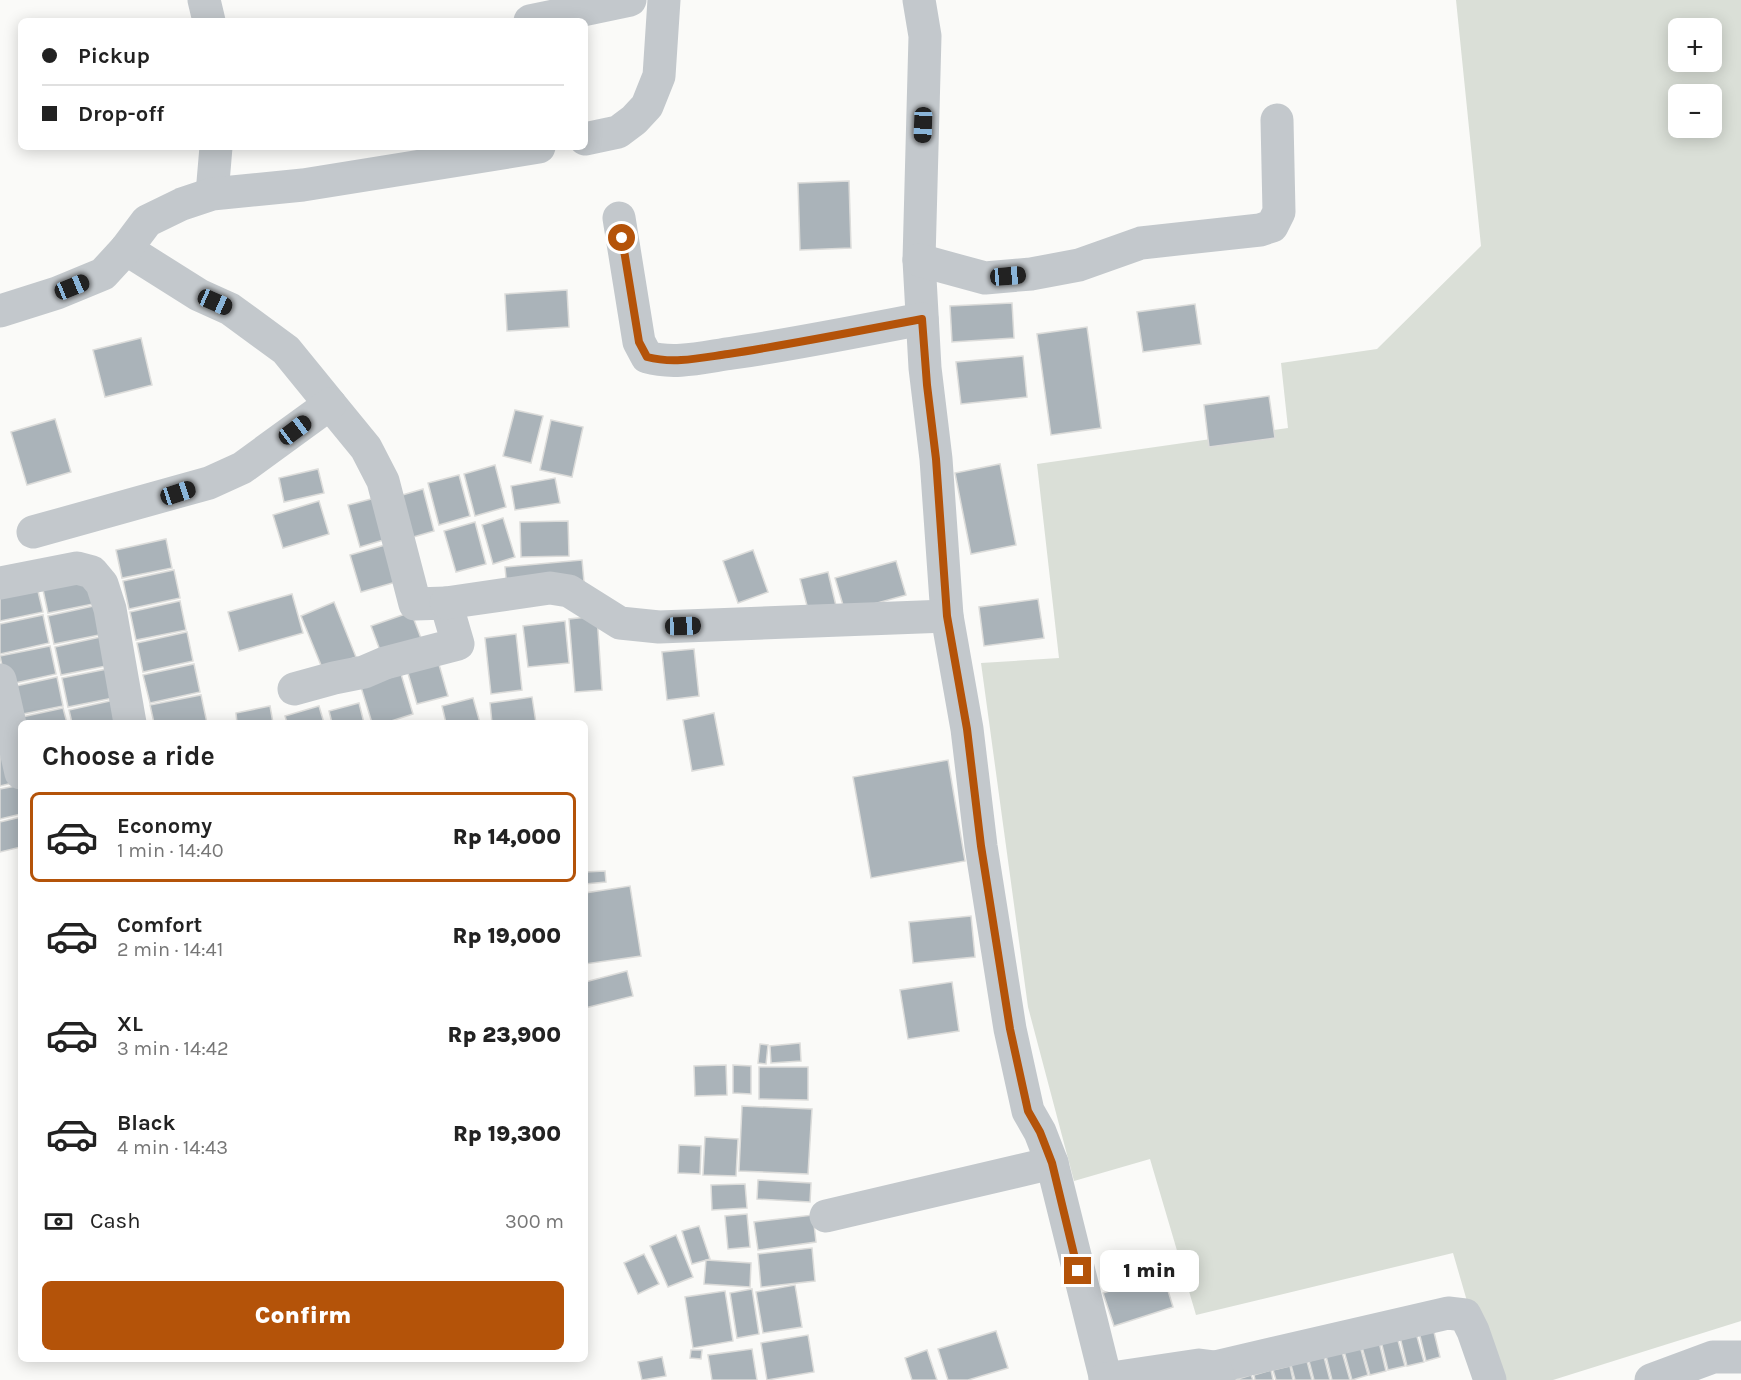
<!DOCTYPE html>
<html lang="en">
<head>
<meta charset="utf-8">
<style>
  :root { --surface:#fff; --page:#f2f2f2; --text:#222; --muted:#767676; --line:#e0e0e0; --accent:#b45309 }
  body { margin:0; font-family:Karla,sans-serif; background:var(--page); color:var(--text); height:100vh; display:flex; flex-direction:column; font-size:22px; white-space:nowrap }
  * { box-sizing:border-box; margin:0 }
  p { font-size:20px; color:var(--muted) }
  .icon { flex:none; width:33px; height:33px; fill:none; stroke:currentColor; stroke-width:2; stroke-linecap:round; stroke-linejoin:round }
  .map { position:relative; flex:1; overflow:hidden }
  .side { position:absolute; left:18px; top:720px; width:570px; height:642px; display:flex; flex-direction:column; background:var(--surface); border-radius:9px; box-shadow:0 3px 15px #0003 }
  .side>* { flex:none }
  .top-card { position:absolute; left:18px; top:18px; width:570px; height:132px; border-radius:9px; box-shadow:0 3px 15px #0003; display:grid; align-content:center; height:132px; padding:0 24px; background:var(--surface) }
  .fabs { position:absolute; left:1668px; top:18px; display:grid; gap:12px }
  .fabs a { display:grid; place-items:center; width:54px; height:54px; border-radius:9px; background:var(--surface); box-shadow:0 3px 15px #0003; font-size:30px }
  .end { position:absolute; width:27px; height:27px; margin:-14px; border:8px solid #b45309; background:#fff; box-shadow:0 0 0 3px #fff }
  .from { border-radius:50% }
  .bubble { position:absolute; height:42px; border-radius:9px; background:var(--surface); box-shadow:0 3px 15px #0003; font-size:20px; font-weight:800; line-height:42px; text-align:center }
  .car { position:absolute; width:18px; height:36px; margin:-18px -9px; border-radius:8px; box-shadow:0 0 4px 2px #0007; background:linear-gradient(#222 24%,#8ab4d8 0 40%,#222 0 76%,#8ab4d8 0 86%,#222 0) }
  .top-card b { display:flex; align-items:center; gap:21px; height:57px; font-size:22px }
  .top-card b+b { border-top:2px solid var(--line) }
  .top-card i { width:15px; height:15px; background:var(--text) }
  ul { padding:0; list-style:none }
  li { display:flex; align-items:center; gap:18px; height:90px; margin:0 12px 9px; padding:0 12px; border:3px solid transparent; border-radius:9px }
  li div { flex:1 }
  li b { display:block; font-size:22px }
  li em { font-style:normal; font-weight:800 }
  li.selected { border-color:var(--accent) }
  li>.icon { width:54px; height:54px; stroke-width:1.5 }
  h2 { padding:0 24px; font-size:27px; line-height:72px }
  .pay { display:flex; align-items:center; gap:15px; height:66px; padding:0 24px; font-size:22px }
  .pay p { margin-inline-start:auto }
  .action { display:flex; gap:12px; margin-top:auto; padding:12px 24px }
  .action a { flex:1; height:69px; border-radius:9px; background:var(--accent); color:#fff; font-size:24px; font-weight:800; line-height:69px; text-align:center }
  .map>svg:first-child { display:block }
</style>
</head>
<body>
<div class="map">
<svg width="1741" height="1380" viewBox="0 0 1741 1380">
  <rect width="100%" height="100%" fill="#fafaf8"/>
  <path fill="#dadfd7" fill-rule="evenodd" d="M1456,0H1741V1321L1553,1380H1490L1453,1253L1196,1315L1150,1159L1074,1181L1028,1007L981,663L1059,658L1037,464L1288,428L1281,363L1377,349L1481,246ZM1678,28H1712V62H1678ZM1678,94H1712V128H1678Z"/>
  <g fill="#aab3b9" stroke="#dcdcda" stroke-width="1.5">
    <polygon points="849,181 851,248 800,250 798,183"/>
    <polygon points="567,290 569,327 507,331 505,294"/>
    <polygon points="1012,303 1014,338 952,342 950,306"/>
    <polygon points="1195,304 1201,344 1143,352 1137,312"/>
    <polygon points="1087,327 1101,428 1051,435 1037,334"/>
    <polygon points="141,338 152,385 105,397 93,350"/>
    <polygon points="1023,356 1027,397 961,404 956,362"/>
    <polygon points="1269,396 1275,438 1209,447 1204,405"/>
    <polygon points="515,410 543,416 531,463 503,456"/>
    <polygon points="55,419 71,472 27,485 11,432"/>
    <polygon points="551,420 583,427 572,477 540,470"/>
    <polygon points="1000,464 1016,545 971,554 955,473"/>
    <polygon points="495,465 506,507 475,516 464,474"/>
    <polygon points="318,469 324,493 284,502 279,478"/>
    <polygon points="459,475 470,516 439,525 428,483"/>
    <polygon points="555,478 560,503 515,510 511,486"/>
    <polygon points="423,489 434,531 403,540 392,498"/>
    <polygon points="379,497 390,538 360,547 348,505"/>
    <polygon points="319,501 329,534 283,548 273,515"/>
    <polygon points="503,518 515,557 493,564 482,525"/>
    <polygon points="568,521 569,556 521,557 520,522"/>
    <polygon points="475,522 486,564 456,572 444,531"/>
    <polygon points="166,539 172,568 122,578 116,550"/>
    <polygon points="392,543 403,580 361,592 350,555"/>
    <polygon points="753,550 768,592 738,603 723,561"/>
    <polygon points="582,560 584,582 507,588 505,567"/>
    <polygon points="896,561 906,595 845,612 835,578"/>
    <polygon points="174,570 180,598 129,609 123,581"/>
    <polygon points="828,572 837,610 810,617 800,579"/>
    <polygon points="92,574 98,603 48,613 42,585"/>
    <polygon points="36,583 43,612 0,621 0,591"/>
    <polygon points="292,594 303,633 239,651 228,612"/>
    <polygon points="1038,599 1044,638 984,646 979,607"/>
    <polygon points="180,601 186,630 136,640 130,612"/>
    <polygon points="334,602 356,657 323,670 301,616"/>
    <polygon points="98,605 104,634 54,644 48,616"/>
    <polygon points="411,612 424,646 384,661 371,626"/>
    <polygon points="43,615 49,643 0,654 0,624"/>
    <polygon points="597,616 602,690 575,692 569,619"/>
    <polygon points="565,621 569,663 528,667 523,626"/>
    <polygon points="187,632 193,661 143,672 137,643"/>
    <polygon points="516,634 522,690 491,694 485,638"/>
    <polygon points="105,636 111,665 61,675 55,647"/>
    <polygon points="50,646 56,674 6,685 0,656"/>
    <polygon points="694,649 699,696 667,700 662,652"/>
    <polygon points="436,654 448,696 417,704 405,663"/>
    <polygon points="194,664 200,692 150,703 143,675"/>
    <polygon points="112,668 118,697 68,707 62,678"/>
    <polygon points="401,674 413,714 385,723 372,723 361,687"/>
    <polygon points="57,677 63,706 13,716 7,688"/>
    <polygon points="201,695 207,723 154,723 150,705"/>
    <polygon points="532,697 536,723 492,723 490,703"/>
    <polygon points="473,698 480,723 446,723 442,706"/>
    <polygon points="119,699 125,723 72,723 69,710"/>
    <polygon points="359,703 364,723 332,723 329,711"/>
    <polygon points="270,706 273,723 237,723 236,713"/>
    <polygon points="319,706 324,723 287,723 285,716"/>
    <polygon points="63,708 67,723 21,723 13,719"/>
    <polygon points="714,713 724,765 692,771 683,720"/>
    <polygon points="15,753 21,781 0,786 0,756"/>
    <polygon points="948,760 965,861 871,878 853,777"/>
    <polygon points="21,785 21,814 0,819 0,789"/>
    <polygon points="21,817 21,847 0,852 0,822"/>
    <polygon points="605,871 606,882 585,884 585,872"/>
    <polygon points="630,886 641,956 585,964 585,893"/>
    <polygon points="971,916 975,957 913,963 909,922"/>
    <polygon points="627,971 633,996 585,1008 585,982"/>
    <polygon points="952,982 959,1031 908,1039 900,990"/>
    <polygon points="800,1043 801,1061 771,1063 770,1046"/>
    <polygon points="760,1044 768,1045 766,1064 758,1063"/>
    <polygon points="726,1065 727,1095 695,1096 694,1066"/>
    <polygon points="733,1065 751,1066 751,1094 733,1093"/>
    <polygon points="759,1067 808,1067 808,1100 759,1099"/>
    <polygon points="742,1106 812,1109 808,1174 739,1171"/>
    <polygon points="705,1137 738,1139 736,1176 703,1175"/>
    <polygon points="679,1145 701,1146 700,1174 678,1173"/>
    <polygon points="758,1180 811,1183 810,1202 757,1199"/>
    <polygon points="745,1184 747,1208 712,1210 711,1185"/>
    <polygon points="747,1214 750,1247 728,1249 725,1216"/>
    <polygon points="813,1215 816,1242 758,1250 754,1222"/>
    <polygon points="699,1226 710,1259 692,1264 682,1231"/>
    <polygon points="676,1235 693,1277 668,1287 650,1246"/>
    <polygon points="812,1248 815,1281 761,1287 758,1254"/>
    <polygon points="644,1254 659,1284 638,1294 624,1263"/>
    <polygon points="706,1260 751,1263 750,1287 704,1284"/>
    <polygon points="1163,1274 1173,1307 1114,1326 1103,1293"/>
    <polygon points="795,1285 802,1327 763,1333 756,1292"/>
    <polygon points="752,1289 759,1334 737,1338 730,1293"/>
    <polygon points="725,1291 733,1341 693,1348 685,1297"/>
    <polygon points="1433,1328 1440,1357 1426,1361 1419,1332"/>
    <polygon points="996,1331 1008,1368 968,1380 948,1380 938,1349"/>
    <polygon points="1416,1333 1424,1362 1407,1366 1400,1337"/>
    <polygon points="808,1335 814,1372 767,1380 761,1343"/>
    <polygon points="1397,1337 1405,1366 1388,1370 1381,1341"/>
    <polygon points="1379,1342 1386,1371 1370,1375 1362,1347"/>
    <polygon points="1360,1346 1368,1375 1352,1380 1344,1351"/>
    <polygon points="752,1349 757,1380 712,1380 708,1355"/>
    <polygon points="691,1350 702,1350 701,1359 690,1358"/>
    <polygon points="927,1350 937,1380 912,1380 905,1358"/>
    <polygon points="1342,1352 1350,1380 1332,1380 1326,1356"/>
    <polygon points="662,1357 666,1376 642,1380 638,1362"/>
    <polygon points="1324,1357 1330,1380 1314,1380 1309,1361"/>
    <polygon points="1307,1361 1312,1380 1295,1380 1291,1365"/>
    <polygon points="1290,1366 1293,1380 1276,1380 1273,1370"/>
    <polygon points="1271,1370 1273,1380 1255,1380 1254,1375"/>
    <polygon points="1251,1375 1253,1380 1235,1380"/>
  </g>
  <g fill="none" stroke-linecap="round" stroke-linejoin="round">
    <g stroke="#c3c8cc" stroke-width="33">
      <polyline points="204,0 209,21"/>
      <polyline points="919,0 925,36 919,260 925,368 936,459 947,616 967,729 981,846 1010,1029 1028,1111 1040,1132 1052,1163 1106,1380"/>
      <polyline points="530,21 630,0"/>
      <polyline points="585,139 618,132 634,120 647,106 659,76 664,0"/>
      <polyline points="212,194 216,147"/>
      <path d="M619,218L639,342L647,357C675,365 704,357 733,353C796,344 859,331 922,319"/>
      <polyline points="126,249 199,295 230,309 286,350 330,404 366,448 383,481 415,604 446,603 458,644 385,663 364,672 334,678 294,689"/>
      <polyline points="919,260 985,278 1031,274 1079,265 1141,243 1260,230 1272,226 1279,212 1277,120"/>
      <polyline points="0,311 57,293 103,274 126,249 147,221 182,204 212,194 303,185 539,147"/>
      <polyline points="33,532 209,483 242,468 330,404"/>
      <polyline points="0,583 77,568 92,572 102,584 110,609 130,723"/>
      <polyline points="446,603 550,588 569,591 620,623 659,627 947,616"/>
      <polyline points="0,680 21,773"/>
      <polyline points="826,1216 1052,1163"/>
      <polyline points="1215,1367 1448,1313 1465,1315 1473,1331 1490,1380"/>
      <polyline points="1105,1379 1199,1365 1215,1367 1219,1380"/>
      <polyline points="1651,1380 1713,1357 1741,1357"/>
    </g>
  </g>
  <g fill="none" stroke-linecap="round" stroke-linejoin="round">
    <path stroke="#b45309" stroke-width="8" d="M622,238L639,342L647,357C674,364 700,358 728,354C793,344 858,331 922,319L927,385L936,459L947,616L967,729L981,846L1010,1029L1028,1111L1040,1132L1052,1163L1078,1271"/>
  </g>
</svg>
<div class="fabs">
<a>+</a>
<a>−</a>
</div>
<i class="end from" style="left:622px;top:238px"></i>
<i class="end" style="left:1078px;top:1271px"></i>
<div class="bubble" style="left:1100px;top:1250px;width:99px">1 min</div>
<i class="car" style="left:923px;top:125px;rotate:182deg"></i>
<i class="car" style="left:1008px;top:276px;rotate:85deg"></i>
<i class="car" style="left:72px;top:287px;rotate:68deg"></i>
<i class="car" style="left:215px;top:302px;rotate:114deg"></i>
<i class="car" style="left:295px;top:430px;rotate:53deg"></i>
<i class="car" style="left:178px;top:493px;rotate:72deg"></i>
<i class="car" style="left:683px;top:626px;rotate:88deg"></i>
<div class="top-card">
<b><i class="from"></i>Pickup</b>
<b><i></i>Drop-off</b>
</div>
<section class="side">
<h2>Choose a ride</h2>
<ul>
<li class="selected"><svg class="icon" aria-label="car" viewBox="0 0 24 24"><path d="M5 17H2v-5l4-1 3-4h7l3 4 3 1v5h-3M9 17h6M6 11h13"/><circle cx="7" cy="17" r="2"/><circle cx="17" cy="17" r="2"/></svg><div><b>Economy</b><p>1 min · 14:40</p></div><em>Rp 14,000</em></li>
<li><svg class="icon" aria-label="car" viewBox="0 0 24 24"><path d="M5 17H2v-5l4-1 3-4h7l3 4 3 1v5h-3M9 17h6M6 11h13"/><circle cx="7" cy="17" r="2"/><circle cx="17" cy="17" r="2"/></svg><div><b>Comfort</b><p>2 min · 14:41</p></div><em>Rp 19,000</em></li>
<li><svg class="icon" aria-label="car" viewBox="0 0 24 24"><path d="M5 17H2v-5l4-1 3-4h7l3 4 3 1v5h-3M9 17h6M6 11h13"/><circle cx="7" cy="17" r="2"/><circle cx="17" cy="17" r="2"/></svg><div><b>XL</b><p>3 min · 14:42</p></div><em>Rp 23,900</em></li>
<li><svg class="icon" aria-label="car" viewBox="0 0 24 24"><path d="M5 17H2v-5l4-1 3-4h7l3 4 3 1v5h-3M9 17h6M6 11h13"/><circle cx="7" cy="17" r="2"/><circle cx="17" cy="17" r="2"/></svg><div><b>Black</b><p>4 min · 14:43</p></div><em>Rp 19,300</em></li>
</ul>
<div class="pay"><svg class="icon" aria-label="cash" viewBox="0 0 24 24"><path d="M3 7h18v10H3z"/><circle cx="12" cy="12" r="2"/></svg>Cash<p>300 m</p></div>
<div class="action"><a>Confirm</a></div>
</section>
</div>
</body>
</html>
